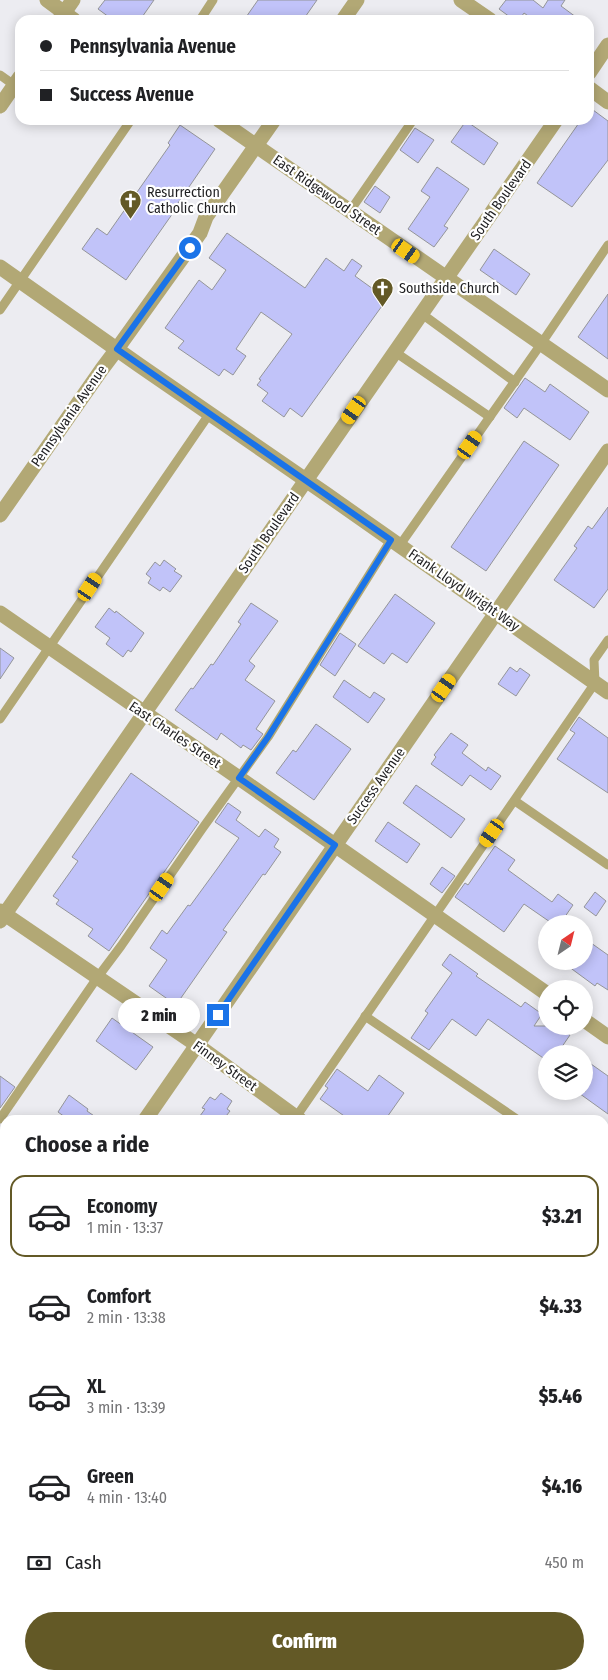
<!DOCTYPE html>
<html lang="en">
<head>
<meta charset="utf-8">
<style>
  :root { --surface:#fff; --page:#f6f6f6; --text:#202124; --muted:#757577; --line:#e0e0e0; --accent:#635926 }
  body { margin:0; font-family:"Fira Sans Condensed",sans-serif; background:var(--page); color:var(--text); height:100vh; display:flex; flex-direction:column; font-size:19px; white-space:nowrap }
  * { box-sizing:border-box; margin:0 }
  p { font-size:16px; color:var(--muted) }
  .icon { flex:none; width:28px; height:28px; fill:none; stroke:currentColor; stroke-width:2; stroke-linecap:round; stroke-linejoin:round }
  .map { position:relative; flex:1; overflow:hidden }
  .side { position:absolute; left:0px; top:1115px; width:609px; height:565px; display:flex; flex-direction:column; background:var(--surface); border-radius:15px 15px 0 0; box-shadow:0 2px 12px #0003 }
  .side>* { flex:none }
  .banner { position:absolute; left:15px; top:15px; width:579px; height:110px; border-radius:15px; box-shadow:0 2px 12px #0003; display:grid; align-content:center; height:110px; padding:0 25px; background:var(--surface) }
  .needle { width:32px; rotate:35deg }
  .controls { position:absolute; left:538px; top:915px; display:grid; gap:10px }
  .controls a { display:grid; place-items:center; width:55px; height:55px; border-radius:50%; background:var(--surface); box-shadow:0 2px 12px #0003; font-size:25px }
  .end { position:absolute; width:22px; height:22px; margin:-11px; border:6px solid #1a73e8; background:#fff; box-shadow:0 0 0 2px #fff }
  .from { border-radius:50% }
  .bubble { position:absolute; height:35px; border-radius:18px; background:var(--surface); box-shadow:0 2px 12px #0003; font-size:16px; font-weight:800; line-height:35px; text-align:center }
  .car { position:absolute; width:15px; height:30px; margin:-15px -8px; border-radius:6px; box-shadow:0 0 4px 1px #0007; background:linear-gradient(#f5c518 24%,#345 0 40%,#f5c518 0 76%,#345 0 86%,#f5c518 0) }
  .banner b { display:flex; align-items:center; gap:18px; height:48px; font-size:19px }
  .banner b+b { border-top:1px solid var(--line) }
  .banner i { width:12px; height:12px; background:var(--text) }
  ul { padding:0; list-style:none }
  li { display:flex; align-items:center; gap:15px; height:82px; margin:0 10px 8px; padding:0 15px; border:2px solid transparent; border-radius:15px }
  li div { flex:1 }
  li b { display:block; font-size:19px }
  li em { font-style:normal; font-weight:800 }
  li.current { border-color:var(--accent) }
  li>.icon { width:45px; height:45px; stroke-width:1.5 }
  h2 { padding:0 25px; font-size:22px; line-height:60px }
  .pay { display:flex; align-items:center; gap:12px; height:55px; padding:0 25px; font-size:19px }
  .pay p { margin-inline-start:auto }
  .button { display:flex; gap:10px; margin-top:auto; padding:10px 25px }
  .button a { flex:1; height:58px; border-radius:30px; background:var(--accent); color:#fff; font-size:20px; font-weight:800; line-height:58px; text-align:center }
  .map>svg:first-child { display:block }
</style>
</head>
<body>
<div class="map">
<svg width="608" height="1680" viewBox="0 0 608 1680">
  <rect width="100%" height="100%" fill="#ececf1"/>
  <g fill="#c1c3f9" stroke="#949599">
    <polygon points="105,0 154,0 140,20 113,20 98,9"/>
    <polygon points="258,0 317,0 303,20 244,20"/>
    <polygon points="506,0 533,0 543,8 548,0 565,0 561,6 580,20 534,20 524,13 519,20 514,20 499,9"/>
    <polygon points="589,107 608,121 608,160 572,207 537,183 581,120 589,120"/>
    <polygon points="466,121 498,143 484,165 451,142"/>
    <polygon points="180,125 215,149 178,203 180,203 126,280 82,249 97,228 107,235 170,145 168,143"/>
    <polygon points="415,128 434,140 418,163 400,150"/>
    <polygon points="437,167 469,189 444,226 448,228 434,247 408,229 430,197 421,191"/>
    <polygon points="375,186 390,197 380,213 364,202"/>
    <polygon points="227,233 305,288 326,258 344,271 352,259 362,266 355,276 387,299 302,417 290,408 284,417 262,401 268,393 257,385 261,380 259,379 292,334 261,312 236,349 246,356 233,375 224,369 219,376 178,348 184,341 165,328 199,280 212,290 226,270 209,258"/>
    <polygon points="494,249 530,274 516,295 480,270"/>
    <polygon points="608,294 608,359 578,337"/>
    <polygon points="525,378 545,392 550,384 589,412 570,440 524,408 517,418 504,408"/>
    <polygon points="524,441 559,465 486,571 451,547"/>
    <polygon points="608,507 608,589 594,608 554,580 577,548 574,546 588,526 592,529"/>
    <polygon points="164,560 176,569 174,571 182,576 170,592 163,587 160,591 148,583 151,578 146,574 155,562 160,566"/>
    <polygon points="395,594 435,623 407,663 392,653 384,664 358,646"/>
    <polygon points="251,603 278,621 249,661 255,666 245,680 275,701 256,729 263,734 251,750 243,745 241,748 221,733 217,740 175,710 191,688 193,689 211,664 213,665 241,624 238,622"/>
    <polygon points="109,608 115,613 116,611 144,633 131,652 128,650 123,657 106,644 110,638 95,627"/>
    <polygon points="340,633 356,644 335,676 320,665"/>
    <polygon points="0,648 14,658 0,679"/>
    <polygon points="510,667 517,672 520,668 530,675 516,696 498,684"/>
    <polygon points="344,680 370,698 374,692 385,699 368,723 333,697"/>
    <polygon points="579,717 608,738 608,793 557,759 575,733 570,730"/>
    <polygon points="316,724 351,749 314,800 276,773 293,750 296,752"/>
    <polygon points="451,733 468,745 462,753 486,771 488,767 501,776 491,790 470,775 462,786 431,764 436,757 434,755"/>
    <polygon points="131,773 199,822 109,951 88,936 93,929 56,904 59,900 53,896 78,861 72,857"/>
    <polygon points="416,785 465,819 451,838 403,803"/>
    <polygon points="228,803 241,812 236,820 259,837 265,829 279,839 274,847 281,852 265,875 263,874 223,930 227,932 176,1005 149,986 167,960 150,948 162,930 167,934 188,905 190,906 217,869 239,838 215,822"/>
    <polygon points="388,822 420,844 407,863 375,841"/>
    <polygon points="495,846 515,860 508,870 552,902 558,894 573,905 560,924 553,924 524,904 504,932 455,897 465,883 468,885"/>
    <polygon points="442,867 455,876 442,893 430,884"/>
    <polygon points="595,892 606,901 596,916 584,907"/>
    <polygon points="584,938 608,955 608,990 597,983 595,986 561,961 584,961"/>
    <polygon points="450,954 478,974 476,976 521,1007 525,1002 542,1014 534,1026 557,1026 570,1035 557,1054 546,1054 546,1060 488,1019 476,1036 452,1019 429,1050 411,1038 428,1013 425,1011 452,973 442,965"/>
    <polygon points="112,1018 153,1047 136,1070 96,1041"/>
    <polygon points="584,1059 608,1076 608,1114 576,1091 586,1091 584,1090"/>
    <polygon points="337,1069 368,1091 379,1075 404,1093 385,1120 350,1120 320,1099 328,1088 325,1086"/>
    <polygon points="0,1076 15,1087 0,1108"/>
    <polygon points="221,1093 232,1101 227,1109 230,1111 223,1120 197,1120 205,1109 202,1108 210,1097 215,1100"/>
    <polygon points="69,1095 88,1109 87,1111 100,1120 69,1120 58,1112"/>
  </g>
  <g fill="none" stroke-linecap="round" stroke-linejoin="round">
    <g stroke="#b2a875" stroke-width="9">
      <polyline points="200,20 213,0"/>
      <polyline points="0,75 14,85"/>
      <polyline points="350,211 413,120"/>
      <polyline points="0,310 131,120"/>
      <polyline points="422,314 515,382"/>
      <polyline points="395,352 490,417"/>
      <polyline points="400,545 541,344 608,245"/>
      <polyline points="0,719 210,413"/>
      <polyline points="515,801 608,865"/>
      <polyline points="365,1016 518,1120"/>
      <polyline points="0,1119 97,978 121,946 202,829 268,737 391,540"/>
      <polyline points="294,1120 595,683 594,660 608,640"/>
      <polyline points="604,1181 608,1184"/>
      <polyline points="604,1479 608,1483"/>
      <polyline points="0,1546 5,1539"/>
      <polyline points="209,1675 209,1680"/>
    </g>
    <g stroke="#b2a875" stroke-width="15">
      <polyline points="47,0 74,20"/>
      <polyline points="461,0 490,20"/>
      <polyline points="59,20 73,0"/>
      <polyline points="343,20 357,0"/>
      <polyline points="589,73 608,45"/>
      <polyline points="589,88 608,102"/>
      <polyline points="0,106 20,77"/>
      <polyline points="219,120 608,390"/>
      <polyline points="0,515 102,369 117,349 200,233 206,217 274,120"/>
      <polyline points="0,613 239,778 546,993"/>
      <polyline points="0,911 197,1045 300,1120"/>
      <polyline points="0,921 556,120"/>
      <polyline points="584,1020 608,1037"/>
      <polyline points="145,1120 608,451"/>
      <polyline points="604,1238 608,1232"/>
      <polyline points="0,1329 5,1322"/>
      <polyline points="604,1333 608,1336"/>
      <polyline points="0,1599 5,1600"/>
      <polyline points="604,1630 608,1633"/>
      <polyline points="90,1675 90,1680"/>
      <polyline points="322,1675 322,1680"/>
      <polyline points="402,1675 429,1680"/>
    </g>
    <polyline stroke="#b2a875" stroke-width="15" points="0,267 139,365 326,494 608,692"/>
  </g>
  <g fill="none" stroke-linecap="round" stroke-linejoin="round">
    <polyline stroke="#1a73e8" stroke-width="6" points="190,248 117,349 391,540 268,737 239,778 335,845 218,1015"/>
  </g>
  <defs>
    <symbol id="church-pin" viewBox="-11 -11 22 30"><path d="M0 17L-7.5 6A9.5 9.5 0 1 1 7.5 6Z" fill="#635926" stroke="#fff"/><path d="M-1.2-6h2.4v3.5h3.3v2.4h-3.3V6h-2.4V-.1h-3.3v-2.4h3.3Z" fill="#fff"/></symbol>
  </defs>
  <g fill-rule="evenodd">
    <use href="#church-pin" x="118" y="188" width="25" height="34"/>
    <use href="#church-pin" x="370" y="276" width="25" height="34"/>
  </g>
  <g text-anchor="middle" dominant-baseline="central" stroke-width="4.5" stroke-linejoin="round" paint-order="stroke">
    <g font-size="14" fill="#1f1f21" stroke="#fff" text-anchor="start">
      <text x="147" y="192">Resurrection<tspan x="147" dy="16">Catholic Church</tspan></text>
      <text x="399" y="288">Southside Church</text>
    </g>
    <g font-size="14" fill="#1f1f21" stroke="#fff">
      <text transform="translate(327 195) rotate(35)">East Ridgewood Street</text>
      <text transform="translate(501 200) rotate(-55)">South Boulevard</text>
      <text transform="translate(69 416) rotate(-55)">Pennsylvania Avenue</text>
      <text transform="translate(269 533) rotate(-55)">South Boulevard</text>
      <text transform="translate(464 590) rotate(35)">Frank Lloyd Wright Way</text>
      <text transform="translate(175 735) rotate(34)">East Charles Street</text>
      <text transform="translate(376 786) rotate(-55)">Success Avenue</text>
      <text transform="translate(225 1066) rotate(36)">Finney Street</text>
    </g>
  </g>
</svg>
<div class="controls">
<a><svg class="needle" viewBox="-14 -14 28 28"><path d="M0-13l5 13h-10z" fill="#e53935"/><path d="M0 13l5-13h-10z" fill="#757577"/></svg></a>
<a><svg class="icon" aria-label="locate" viewBox="0 0 24 24"><circle cx="12" cy="12" r="6"/><path d="M12 2v4M12 18v4M2 12h4M18 12h4"/></svg></a>
<a><svg class="icon" aria-label="layers" viewBox="0 0 24 24"><path d="M12 4l9 5-9 5-9-5zM3 14l9 5 9-5"/></svg></a>
</div>
<i class="end from" style="left:190px;top:248px"></i>
<i class="end" style="left:218px;top:1015px"></i>
<div class="bubble" style="left:118px;top:998px;width:82px">2 min</div>
<i class="car" style="left:406px;top:251px;rotate:125deg"></i>
<i class="car" style="left:354px;top:410px;rotate:215deg"></i>
<i class="car" style="left:470px;top:445px;rotate:35deg"></i>
<i class="car" style="left:90px;top:587px;rotate:34deg"></i>
<i class="car" style="left:444px;top:688px;rotate:35deg"></i>
<i class="car" style="left:492px;top:833px;rotate:215deg"></i>
<i class="car" style="left:162px;top:887px;rotate:35deg"></i>
<div class="banner">
<b><i class="from"></i>Pennsylvania Avenue</b>
<b><i></i>Success Avenue</b>
</div>
<section class="side">
<h2>Choose a ride</h2>
<ul>
<li class="current"><svg class="icon" aria-label="car" viewBox="0 0 24 24"><path d="M5 17H2v-5l4-1 3-4h7l3 4 3 1v5h-3M9 17h6M6 11h13"/><circle cx="7" cy="17" r="2"/><circle cx="17" cy="17" r="2"/></svg><div><b>Economy</b><p>1 min · 13:37</p></div><em>$3.21</em></li>
<li><svg class="icon" aria-label="car" viewBox="0 0 24 24"><path d="M5 17H2v-5l4-1 3-4h7l3 4 3 1v5h-3M9 17h6M6 11h13"/><circle cx="7" cy="17" r="2"/><circle cx="17" cy="17" r="2"/></svg><div><b>Comfort</b><p>2 min · 13:38</p></div><em>$4.33</em></li>
<li><svg class="icon" aria-label="car" viewBox="0 0 24 24"><path d="M5 17H2v-5l4-1 3-4h7l3 4 3 1v5h-3M9 17h6M6 11h13"/><circle cx="7" cy="17" r="2"/><circle cx="17" cy="17" r="2"/></svg><div><b>XL</b><p>3 min · 13:39</p></div><em>$5.46</em></li>
<li><svg class="icon" aria-label="car" viewBox="0 0 24 24"><path d="M5 17H2v-5l4-1 3-4h7l3 4 3 1v5h-3M9 17h6M6 11h13"/><circle cx="7" cy="17" r="2"/><circle cx="17" cy="17" r="2"/></svg><div><b>Green</b><p>4 min · 13:40</p></div><em>$4.16</em></li>
</ul>
<div class="pay"><svg class="icon" aria-label="cash" viewBox="0 0 24 24"><path d="M3 7h18v10H3z"/><circle cx="12" cy="12" r="2"/></svg>Cash<p>450 m</p></div>
<div class="button"><a>Confirm</a></div>
</section>
</div>
</body>
</html>
